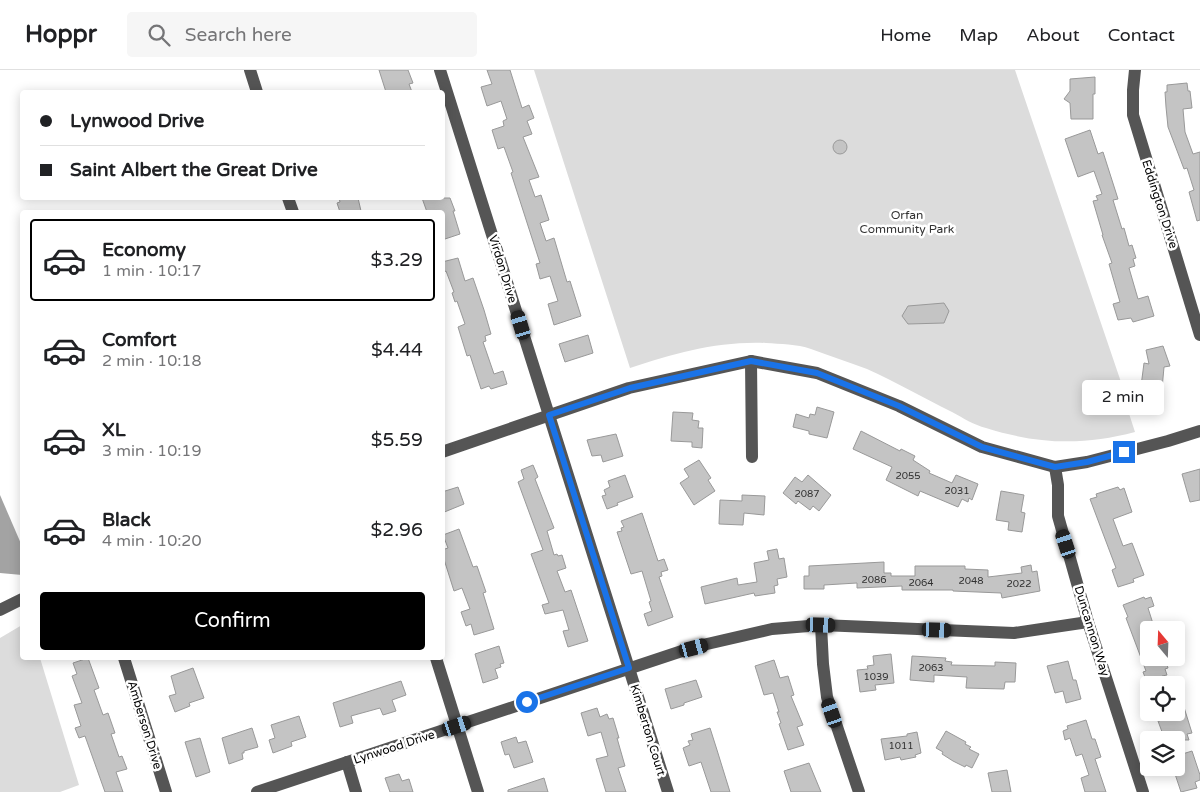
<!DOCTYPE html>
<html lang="en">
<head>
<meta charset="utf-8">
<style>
  :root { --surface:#fff; --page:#f6f6f6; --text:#202124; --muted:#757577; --line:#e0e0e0; --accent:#000 }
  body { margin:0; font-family:"Varela Round",sans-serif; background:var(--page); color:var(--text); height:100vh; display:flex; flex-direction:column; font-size:19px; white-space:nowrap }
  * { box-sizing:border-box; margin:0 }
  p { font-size:16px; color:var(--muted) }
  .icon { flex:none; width:28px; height:28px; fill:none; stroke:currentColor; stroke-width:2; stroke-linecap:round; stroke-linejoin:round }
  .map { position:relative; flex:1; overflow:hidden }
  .details { position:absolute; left:20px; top:140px; width:425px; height:450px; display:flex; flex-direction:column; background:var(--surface); border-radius:5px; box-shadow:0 2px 12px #0003 }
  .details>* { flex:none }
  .guide { position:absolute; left:20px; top:20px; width:425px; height:110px; border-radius:5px; box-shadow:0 2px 12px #0003; display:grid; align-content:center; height:110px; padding:0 20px; background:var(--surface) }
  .needle { width:32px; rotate:341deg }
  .tools { position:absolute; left:1140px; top:551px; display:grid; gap:10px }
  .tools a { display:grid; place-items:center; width:45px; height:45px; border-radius:5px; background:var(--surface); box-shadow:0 2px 12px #0003; font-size:25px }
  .end { position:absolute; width:22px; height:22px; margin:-11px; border:6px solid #1a73e8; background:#fff; box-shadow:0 0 0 2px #fff }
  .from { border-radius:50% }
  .bubble { position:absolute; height:35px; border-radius:5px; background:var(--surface); box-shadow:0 2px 12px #0003; font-size:16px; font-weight:600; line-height:35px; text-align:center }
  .car { position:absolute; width:15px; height:30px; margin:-15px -8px; border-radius:6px; box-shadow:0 0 4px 1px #0007; background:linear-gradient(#222 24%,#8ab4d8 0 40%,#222 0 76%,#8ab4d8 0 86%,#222 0) }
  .guide b { display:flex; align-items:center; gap:18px; height:48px; font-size:19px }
  .guide b+b { border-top:1px solid var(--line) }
  .guide i { width:12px; height:12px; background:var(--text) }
  ul { padding:9px 0 0; list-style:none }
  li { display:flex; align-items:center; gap:15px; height:82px; margin:0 10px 8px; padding:0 10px; border:2px solid transparent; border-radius:5px }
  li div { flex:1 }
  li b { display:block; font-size:19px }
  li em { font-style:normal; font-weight:600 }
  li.on { border-color:var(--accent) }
  li>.icon { width:45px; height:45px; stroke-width:1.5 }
  .primary-button { display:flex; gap:10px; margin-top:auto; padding:10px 20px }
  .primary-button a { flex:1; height:58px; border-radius:5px; background:var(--accent); color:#fff; font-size:20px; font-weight:600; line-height:58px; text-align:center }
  header { display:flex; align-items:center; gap:30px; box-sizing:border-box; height:70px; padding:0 25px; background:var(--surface); border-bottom:1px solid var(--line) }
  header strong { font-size:24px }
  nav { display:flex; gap:28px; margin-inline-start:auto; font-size:18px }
  .search { width:350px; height:45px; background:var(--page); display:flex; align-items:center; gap:12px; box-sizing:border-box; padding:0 18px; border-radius:5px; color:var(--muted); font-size:19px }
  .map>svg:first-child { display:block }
</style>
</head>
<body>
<header>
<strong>Hoppr</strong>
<div class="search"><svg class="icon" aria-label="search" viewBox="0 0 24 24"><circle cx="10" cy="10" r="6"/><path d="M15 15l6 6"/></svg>Search here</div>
<nav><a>Home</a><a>Map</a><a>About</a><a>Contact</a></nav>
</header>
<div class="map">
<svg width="1200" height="722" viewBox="0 0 1200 722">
  <rect width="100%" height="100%" fill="#fff"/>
  <g fill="#dcdcdc">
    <path d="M534,0H1015L1122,315L1120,316L1135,362C1083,376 1037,374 986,358C974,355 963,348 952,342C924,328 896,312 867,299C849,292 829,286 811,279C797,274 780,274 766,273C718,271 675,283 630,298Z"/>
    <polygon points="22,555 22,588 40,588 79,715 60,722 0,722 0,568"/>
  </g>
  <polygon fill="#a3a3a3" points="0,425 22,476 22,505 0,503"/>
  <g fill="#c4c4c4" stroke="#999">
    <polygon points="379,0 408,0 413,13 409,14 412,22 386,22"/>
    <polygon points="487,0 510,0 522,38 529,35 534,48 527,51 532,64 523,67 539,107 529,110 535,127 541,125 549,150 540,153 546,171 554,168 567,212 570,211 581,246 554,255 548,234 558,231 550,206 540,209 536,194 540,193 511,103 513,102 504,77 498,79 492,60 504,56 503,51 507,49 501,31 487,36 481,17 492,14"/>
    <polygon points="1095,7 1095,24 1093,24 1093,49 1071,49 1070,33 1064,29 1070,21 1070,9"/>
    <polygon points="1187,13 1188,21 1190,21 1192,38 1183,39 1185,62 1193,84 1200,82 1200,150 1197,151 1189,122 1194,120 1187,98 1184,99 1168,57 1166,37 1165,22 1167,22 1167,15"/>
    <polygon points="1090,60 1098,84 1103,82 1118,129 1113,130 1122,159 1124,158 1129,176 1132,175 1136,188 1133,189 1135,196 1129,198 1138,229 1148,226 1154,246 1133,252 1131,248 1118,250 1113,234 1120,232 1109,194 1112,193 1102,165 1103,165 1093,131 1098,130 1096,126 1102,124 1094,101 1078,107 1065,69"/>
    <circle cx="840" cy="77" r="7"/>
    <polygon points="339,128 358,128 361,141 356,142 340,142 337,133 340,132"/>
    <polygon points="422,128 450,128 455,141 453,141 460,164 442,170 442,142 427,142"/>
    <polygon points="458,188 465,211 473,208 484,240 491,264 485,266 486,271 483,272 494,304 503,301 507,314 491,319 489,316 481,319 470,285 467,286 458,257 465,254 457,231 455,232 452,223 454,222 446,201 442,203 442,192"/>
    <polygon points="944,233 949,241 944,253 908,254 902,246 908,236"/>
    <polygon points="588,265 593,283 565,292 559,274"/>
    <polygon points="1163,276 1170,296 1164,297 1162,319 1160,318 1159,326 1140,324 1144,293 1149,294 1146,280"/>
    <polygon points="817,337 834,342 827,368 809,364 809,361 793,357 796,344 809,348 810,344 815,345"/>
    <polygon points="673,342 693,343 692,350 699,351 698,358 703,358 702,378 692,377 692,372 671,371"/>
    <polygon points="861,361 900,381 901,379 915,386 913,390 930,401 929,403 952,413 956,405 978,414 972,430 969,428 968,432 962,429 958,437 920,421 918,426 886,410 892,397 853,379"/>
    <polygon points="616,364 623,386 603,392 601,385 592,386 587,370"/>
    <polygon points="699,390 711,408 708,410 715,421 694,435 680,413 689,407 684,399"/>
    <polygon points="533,395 538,407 535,409 554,458 547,461 554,485 557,484 558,486 562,485 566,498 557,501 565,522 571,520 588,571 568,577 563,561 569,560 563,540 545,544 542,535 549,533 531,484 543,480 518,412 524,409 521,400"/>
    <polygon points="1200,399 1200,430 1190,432 1182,404"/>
    <polygon points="625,405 633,427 617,433 618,435 607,439 602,426 606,425 604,420 610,417 608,411"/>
    <polygon points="808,405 831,425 819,441 813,436 810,440 798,431 796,434 783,423 795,407 802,412"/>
    <polygon points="458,417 464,434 442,443 442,422"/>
    <polygon points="1118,417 1120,420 1124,418 1132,442 1113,449 1123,476 1132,473 1144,505 1133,509 1134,512 1118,517 1112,500 1116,498 1090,429 1097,427 1096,424"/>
    <polygon points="1001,421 1024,425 1021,442 1025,443 1022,462 1008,460 1009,452 996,450"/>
    <polygon points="742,425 765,426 764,445 744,443 743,455 719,454 720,430 742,431"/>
    <polygon points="642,443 658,491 664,489 668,500 661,502 662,506 659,507 673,547 648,556 644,544 652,541 649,532 651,531 642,501 631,504 617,462 622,461 621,458 624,457 621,451"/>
    <polygon points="459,459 473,497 477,496 486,522 483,523 494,559 474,565 471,554 466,556 461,542 470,539 462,518 454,521 442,483 442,480 448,478 443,465"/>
    <polygon points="777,479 779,489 784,488 787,507 777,509 778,515 774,516 775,523 755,526 754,523 705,534 701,517 737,508 738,515 757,512 754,493 769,490 767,481"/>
    <polygon points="884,492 884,503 891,503 891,506 915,506 915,496 965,496 965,499 988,500 988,507 1022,503 1021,497 1031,495 1032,502 1037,501 1040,521 1002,528 1001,523 953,521 953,520 902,520 902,516 857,518 857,513 824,515 824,519 804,519 804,506 809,506 809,496"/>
    <polygon points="1144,527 1145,529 1151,527 1154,536 1148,538 1155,560 1149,560 1149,588 1165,588 1168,598 1165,599 1167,605 1162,606 1165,615 1148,615 1143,602 1146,601 1126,548 1128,547 1123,535"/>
    <polygon points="499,576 504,593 500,594 501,597 495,599 498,608 483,613 475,584"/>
    <polygon points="891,584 894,613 875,615 876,620 860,622 857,600 868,599 867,596 874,595 873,586"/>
    <polygon points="912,586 946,588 945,591 952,592 951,595 995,596 995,592 1016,593 1015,612 1005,612 1004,619 966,618 967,607 934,605 934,612 910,610"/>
    <polygon points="88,588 99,618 94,620 103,645 108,643 115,663 111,664 119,687 122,686 127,699 116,702 123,722 105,722 85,666 79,668 75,658 81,656 74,635 82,633 72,606 77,604 73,593"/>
    <polygon points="774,590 780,608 788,606 794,625 791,626 803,655 797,657 804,675 788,680 779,654 781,653 777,642 779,642 773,623 764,625 755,596"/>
    <polygon points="1068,591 1073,610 1076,610 1081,629 1066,633 1063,621 1055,623 1047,596"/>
    <polygon points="193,598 204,628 189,633 190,636 175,642 169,626 176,624 171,606"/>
    <polygon points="696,610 702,627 684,633 684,635 671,639 665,619"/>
    <polygon points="401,611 406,625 392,630 396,641 383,645 380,638 351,646 353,653 340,657 333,633"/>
    <polygon points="1178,618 1192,663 1187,664 1189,670 1165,670 1158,651 1160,651 1157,642 1176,642 1176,619"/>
    <polygon points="597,638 600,647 607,644 609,649 613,648 619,668 617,668 625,696 618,698 626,722 606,722 596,689 608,686 601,662 588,666 581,643"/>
    <polygon points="299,646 306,667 291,672 292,676 273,683 269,670 275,668 271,655"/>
    <polygon points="1086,650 1092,669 1095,669 1101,687 1095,689 1106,722 1085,722 1081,708 1089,705 1082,684 1076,686 1070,668 1065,670 1063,661 1068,659 1067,656"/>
    <polygon points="252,658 258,677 244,681 244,683 242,683 243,689 229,694 222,668"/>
    <polygon points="710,658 717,680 730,722 711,722 701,692 689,696 683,678 690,675 688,671 693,670 691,664"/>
    <polygon points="946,661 966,672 965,674 971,677 969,679 979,684 972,698 966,695 965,697 953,691 942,684 943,682 936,678"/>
    <polygon points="917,662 921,683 915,685 916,687 901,690 900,687 885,690 881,669 907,666 907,664"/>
    <polygon points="516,667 518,673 526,671 533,692 514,698 509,684 505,685 501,672"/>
    <polygon points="200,668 210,702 196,707 185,672"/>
    <polygon points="1192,681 1200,705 1200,710 1195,712 1197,718 1181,722 1175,704 1182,702 1176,686"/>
    <polygon points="809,693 821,722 791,722 784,701"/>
    <polygon points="1007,700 1011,722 992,722 988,703"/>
    <polygon points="399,704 402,711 409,709 413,722 390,722 385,708"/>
    <polygon points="544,708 548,722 508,722 508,720"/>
  </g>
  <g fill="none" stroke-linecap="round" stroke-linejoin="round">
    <g stroke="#555" stroke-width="12">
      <polyline points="250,0 257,22"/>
      <polyline points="440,0 668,722"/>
      <polyline points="1135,0 1133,20 1133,45 1200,265"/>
      <polyline points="288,128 293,142"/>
      <polyline points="751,291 752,387"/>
      <polyline points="442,382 629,318 751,291 817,303 899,336 982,377 1055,397 1087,392 1168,371 1200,361"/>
      <polyline points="1055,397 1058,415 1058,446 1088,552 1143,722"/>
      <polyline points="0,540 22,529"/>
      <polyline points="821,555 823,594 827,627 859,722"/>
      <polyline points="124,588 166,722"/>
      <polyline points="436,588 478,722"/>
      <polyline points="347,692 356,722"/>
      <polyline points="257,722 694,577 772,559 821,555 1014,563 1088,552"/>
    </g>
  </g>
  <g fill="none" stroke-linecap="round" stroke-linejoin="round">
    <polyline stroke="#1a73e8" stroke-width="6" points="527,632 629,598 549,345 630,318 751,291 817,303 899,336 982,377 1055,397 1087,392 1124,382"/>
  </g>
  <g text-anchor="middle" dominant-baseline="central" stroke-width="5" stroke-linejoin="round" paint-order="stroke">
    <g font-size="10" fill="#313131">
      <text x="908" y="406">2055</text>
      <text x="957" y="421">2031</text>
      <text x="807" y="424">2087</text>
      <text x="874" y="510">2086</text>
      <text x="971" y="511">2048</text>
      <text x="921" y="513">2064</text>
      <text x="1019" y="514">2022</text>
      <text x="931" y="598">2063</text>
      <text x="876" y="607">1039</text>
      <text x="901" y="676">1011</text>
    </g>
    <g font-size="12" fill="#000" stroke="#fff">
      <text transform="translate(1160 134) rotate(72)">Eddington Drive</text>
      <text transform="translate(503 199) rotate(73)">Virdon Drive</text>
      <text transform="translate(1092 561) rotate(73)">Duncannon Way</text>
      <text transform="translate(145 655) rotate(73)">Amberson Drive</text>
      <text transform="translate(648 660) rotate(73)">Kimberton Court</text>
      <text transform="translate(394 677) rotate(-18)">Lynwood Drive</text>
    </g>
    <g font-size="12" fill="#333" stroke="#fff">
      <text x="907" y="145">Orfan<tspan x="907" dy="14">Community Park</tspan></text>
    </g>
  </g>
</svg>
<div class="tools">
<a><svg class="needle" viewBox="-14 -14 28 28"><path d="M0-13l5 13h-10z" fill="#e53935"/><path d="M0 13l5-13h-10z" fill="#757577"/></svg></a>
<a><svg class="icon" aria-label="locate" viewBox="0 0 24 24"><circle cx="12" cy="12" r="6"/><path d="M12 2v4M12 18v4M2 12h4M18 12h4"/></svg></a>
<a><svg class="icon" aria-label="layers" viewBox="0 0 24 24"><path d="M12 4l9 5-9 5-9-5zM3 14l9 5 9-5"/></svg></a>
</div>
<i class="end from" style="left:527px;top:632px"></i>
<i class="end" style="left:1124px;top:382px"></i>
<div class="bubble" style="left:1082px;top:310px;width:82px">2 min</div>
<i class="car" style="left:521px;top:255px;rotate:343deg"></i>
<i class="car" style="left:1066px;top:474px;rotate:342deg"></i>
<i class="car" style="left:821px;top:555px;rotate:92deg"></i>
<i class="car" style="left:937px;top:560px;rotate:92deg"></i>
<i class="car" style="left:694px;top:578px;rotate:75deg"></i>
<i class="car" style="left:832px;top:643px;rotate:341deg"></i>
<i class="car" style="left:457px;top:656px;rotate:72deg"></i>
<div class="guide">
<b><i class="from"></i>Lynwood Drive</b>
<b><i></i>Saint Albert the Great Drive</b>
</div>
<section class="details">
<ul>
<li class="on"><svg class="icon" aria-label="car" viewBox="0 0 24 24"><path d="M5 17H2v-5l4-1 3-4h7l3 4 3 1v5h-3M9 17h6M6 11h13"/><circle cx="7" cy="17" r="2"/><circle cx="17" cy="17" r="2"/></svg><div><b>Economy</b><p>1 min · 10:17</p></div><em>$3.29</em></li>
<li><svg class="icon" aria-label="car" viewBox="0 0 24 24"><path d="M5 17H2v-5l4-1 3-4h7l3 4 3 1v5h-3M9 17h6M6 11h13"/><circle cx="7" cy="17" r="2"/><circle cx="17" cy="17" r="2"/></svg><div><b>Comfort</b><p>2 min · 10:18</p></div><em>$4.44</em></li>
<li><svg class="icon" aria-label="car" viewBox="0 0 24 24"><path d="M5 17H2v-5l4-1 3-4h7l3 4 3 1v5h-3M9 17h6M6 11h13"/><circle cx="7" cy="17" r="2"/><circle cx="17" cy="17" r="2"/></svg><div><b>XL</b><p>3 min · 10:19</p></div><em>$5.59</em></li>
<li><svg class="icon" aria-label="car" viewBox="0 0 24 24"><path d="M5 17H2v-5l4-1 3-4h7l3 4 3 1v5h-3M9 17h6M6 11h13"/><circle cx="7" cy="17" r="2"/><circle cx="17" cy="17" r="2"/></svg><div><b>Black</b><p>4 min · 10:20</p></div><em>$2.96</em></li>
</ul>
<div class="primary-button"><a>Confirm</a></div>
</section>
</div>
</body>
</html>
